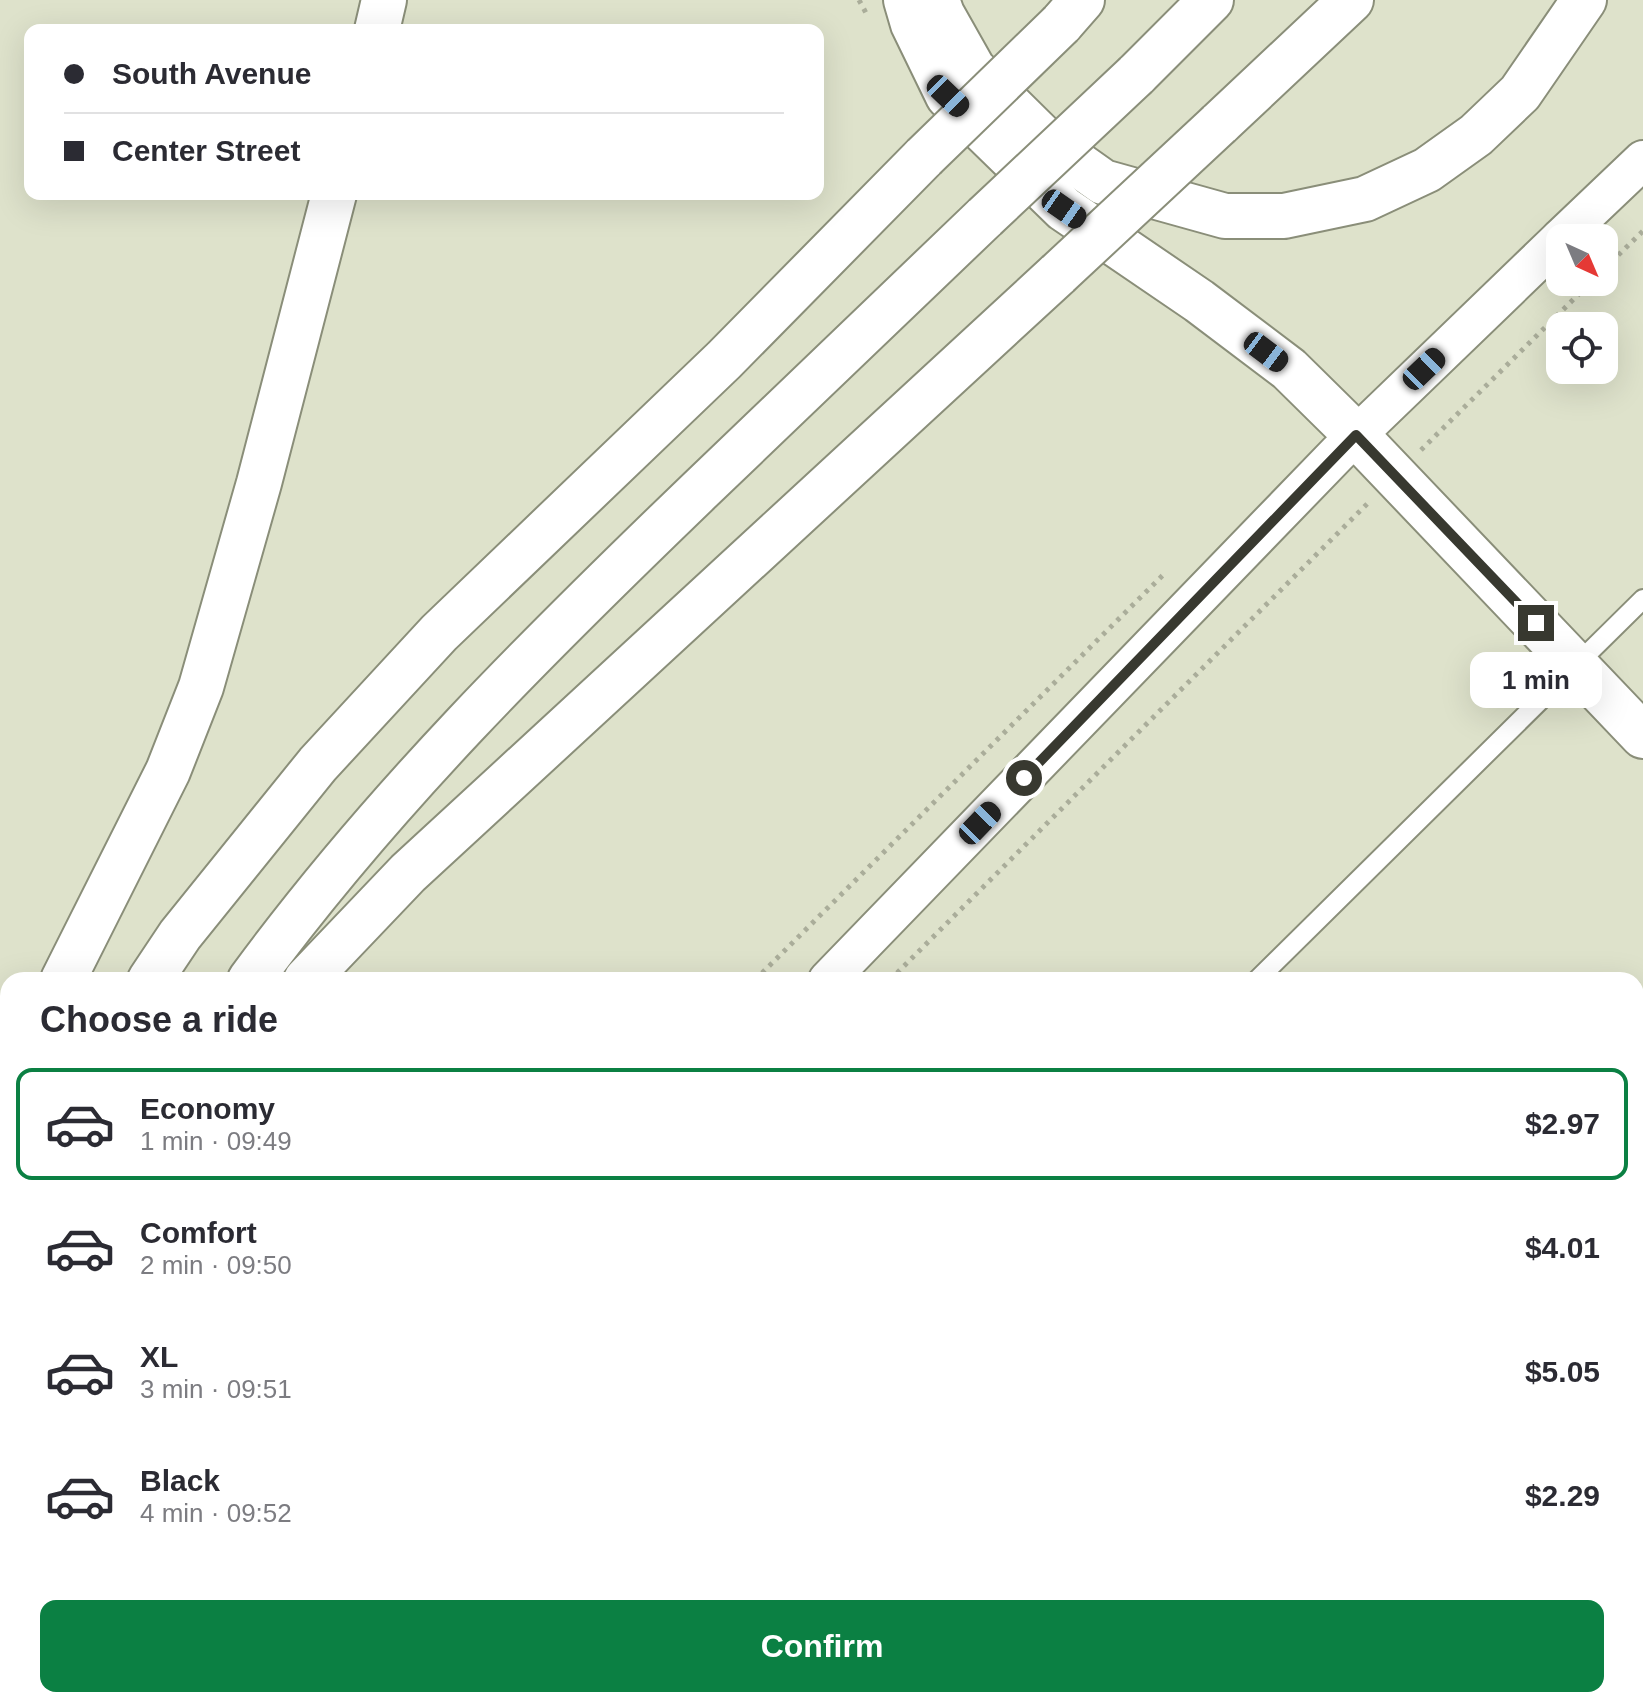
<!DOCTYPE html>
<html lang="en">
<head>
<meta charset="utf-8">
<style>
  :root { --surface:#fff; --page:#f2f2f3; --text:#2b2b33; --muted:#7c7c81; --line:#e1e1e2; --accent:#0b8043 }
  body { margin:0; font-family:Arial,sans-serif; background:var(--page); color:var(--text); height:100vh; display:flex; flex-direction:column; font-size:30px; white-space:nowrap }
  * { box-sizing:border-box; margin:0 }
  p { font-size:26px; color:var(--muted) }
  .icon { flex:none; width:44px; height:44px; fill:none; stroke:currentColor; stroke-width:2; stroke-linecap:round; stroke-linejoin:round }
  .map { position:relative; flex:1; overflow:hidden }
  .panel { position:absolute; left:0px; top:972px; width:1644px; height:736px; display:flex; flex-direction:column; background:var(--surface); border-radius:24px 24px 0 0; box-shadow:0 8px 32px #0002 }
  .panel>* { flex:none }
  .top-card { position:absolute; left:24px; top:24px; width:800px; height:176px; border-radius:16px; box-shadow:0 8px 32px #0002; display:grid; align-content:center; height:176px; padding:0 40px; background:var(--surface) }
  .needle { width:52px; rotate:136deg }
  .tools { position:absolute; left:1546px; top:224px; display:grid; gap:16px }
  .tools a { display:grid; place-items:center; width:72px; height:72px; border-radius:16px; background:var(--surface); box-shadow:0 8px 32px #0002; font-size:40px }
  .end { position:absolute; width:36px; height:36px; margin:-18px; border:10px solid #383930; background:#fff; box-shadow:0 0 0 4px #fff }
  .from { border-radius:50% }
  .bubble { position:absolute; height:56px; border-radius:16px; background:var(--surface); box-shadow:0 8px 32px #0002; font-size:26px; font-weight:700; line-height:56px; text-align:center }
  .car { position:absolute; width:24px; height:48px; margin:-24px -12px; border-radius:10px; box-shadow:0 0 6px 2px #0007; background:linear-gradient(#222 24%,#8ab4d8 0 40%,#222 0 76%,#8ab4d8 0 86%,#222 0) }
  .top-card b { display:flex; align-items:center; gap:28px; height:76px; font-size:30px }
  .top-card b+b { border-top:2px solid var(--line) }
  .top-card i { width:20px; height:20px; background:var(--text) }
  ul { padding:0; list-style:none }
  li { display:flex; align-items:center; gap:24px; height:112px; margin:0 16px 12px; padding:0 24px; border:4px solid transparent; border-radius:16px }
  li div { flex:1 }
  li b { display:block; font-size:30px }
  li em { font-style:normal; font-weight:700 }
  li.selected { border-color:var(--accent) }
  li>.icon { width:72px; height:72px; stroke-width:1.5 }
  h2 { padding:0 40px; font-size:36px; line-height:96px }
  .action { display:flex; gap:16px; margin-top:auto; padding:16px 40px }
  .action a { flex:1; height:92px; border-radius:16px; background:var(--accent); color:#fff; font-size:32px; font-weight:700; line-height:92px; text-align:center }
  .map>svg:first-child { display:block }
</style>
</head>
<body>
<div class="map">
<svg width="1643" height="1708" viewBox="0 0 1643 1708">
  <rect width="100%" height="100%" fill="#dee2cb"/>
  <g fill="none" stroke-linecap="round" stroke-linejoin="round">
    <defs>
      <g id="service">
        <polyline points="1257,980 1643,599"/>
        <polyline points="1636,1513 1643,1506"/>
        <polyline points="694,1700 702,1708"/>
        <polyline points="1440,1708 1448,1700"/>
      </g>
      <g id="minor">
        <polyline points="1561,238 1643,160"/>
        <polyline points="828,980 1338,453 1560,239"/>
        <polyline points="1636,1048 1643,1041"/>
        <polyline points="320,1700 328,1708"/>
        <polyline points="1064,1700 1070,1708"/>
        <polyline points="985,1708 993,1700"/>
      </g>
      <polyline id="tertiary" points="1356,435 1643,736"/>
      <g id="motorway">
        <polyline points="906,0 913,24 948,96 1064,209 1199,301 1289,369 1356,435"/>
        <polyline points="937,0 942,14 973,69 1048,143 1103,182 1225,216 1284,216 1365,199 1427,170 1476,135 1520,93 1584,0"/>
        <polyline points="1061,24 1082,0"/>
        <polyline points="377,30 384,0"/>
        <polyline points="1136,75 1211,0"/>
        <polyline points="1219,124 1351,0"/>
        <polyline points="63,980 168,771 201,687 259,483 334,194"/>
        <polyline points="150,980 180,935 318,764 439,633 724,360 924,157"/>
        <path d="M250,980C382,800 540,644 700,490C795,399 890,308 985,217"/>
        <polyline points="306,980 408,873 1058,274"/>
        <polyline points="0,1101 8,1086"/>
        <polyline points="0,1217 8,1203"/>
        <polyline points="0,1393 8,1377"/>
      </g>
    </defs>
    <use href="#service" stroke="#8a8e79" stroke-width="22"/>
    <use href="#minor" stroke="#8a8e79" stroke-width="42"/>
    <use href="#tertiary" stroke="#8a8e79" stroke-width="48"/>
    <use href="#motorway" stroke="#8a8e79" stroke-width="48"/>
    <g stroke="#aaad9a" stroke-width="5" stroke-dasharray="4 6" stroke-linecap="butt">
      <polyline points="859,0 866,13"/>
      <polyline points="1604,269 1643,231"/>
      <polyline points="1421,450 1591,282"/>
      <polyline points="755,980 1166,572"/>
      <polyline points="890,980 1369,502"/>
      <polyline points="1636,984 1643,977"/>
      <polyline points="1636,1122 1643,1115"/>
      <polyline points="912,1708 920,1700"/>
    </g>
    <use href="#service" stroke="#fff" stroke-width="18"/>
    <use href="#minor" stroke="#fff" stroke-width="38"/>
    <use href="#tertiary" stroke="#fff" stroke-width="44"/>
    <use href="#motorway" stroke="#fff" stroke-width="44"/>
    <defs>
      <g id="motorway-bridge">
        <polyline points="924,157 1061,24"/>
        <polyline points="985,217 1136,75"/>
        <polyline points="1058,274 1219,124"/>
      </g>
    </defs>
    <use href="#motorway-bridge" stroke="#8a8e79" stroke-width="48" stroke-linecap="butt"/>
    <use href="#motorway-bridge" stroke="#fff" stroke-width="44"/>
  </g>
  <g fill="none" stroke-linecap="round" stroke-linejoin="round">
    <polyline stroke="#383930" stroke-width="10" points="1024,778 1356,435 1536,623"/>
  </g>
</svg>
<div class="tools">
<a><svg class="needle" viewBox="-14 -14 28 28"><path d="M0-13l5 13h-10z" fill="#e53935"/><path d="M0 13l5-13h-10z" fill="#7c7c81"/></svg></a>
<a><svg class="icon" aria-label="locate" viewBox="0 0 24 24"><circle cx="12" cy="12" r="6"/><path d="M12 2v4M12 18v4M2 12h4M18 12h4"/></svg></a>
</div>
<i class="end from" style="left:1024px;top:778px"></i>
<i class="end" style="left:1536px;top:623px"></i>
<div class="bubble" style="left:1470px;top:652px;width:132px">1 min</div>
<i class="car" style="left:948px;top:96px;rotate:134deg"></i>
<i class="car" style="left:1064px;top:209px;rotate:125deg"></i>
<i class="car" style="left:1266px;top:352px;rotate:127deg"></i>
<i class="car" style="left:1424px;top:369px;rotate:46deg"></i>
<i class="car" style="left:980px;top:823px;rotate:44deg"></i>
<div class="top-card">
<b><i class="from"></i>South Avenue</b>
<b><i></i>Center Street</b>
</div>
<section class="panel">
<h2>Choose a ride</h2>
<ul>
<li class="selected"><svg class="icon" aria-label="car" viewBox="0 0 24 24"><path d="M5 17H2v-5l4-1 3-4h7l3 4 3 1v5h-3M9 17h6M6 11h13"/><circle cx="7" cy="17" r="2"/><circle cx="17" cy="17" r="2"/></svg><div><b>Economy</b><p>1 min · 09:49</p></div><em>$2.97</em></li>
<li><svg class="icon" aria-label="car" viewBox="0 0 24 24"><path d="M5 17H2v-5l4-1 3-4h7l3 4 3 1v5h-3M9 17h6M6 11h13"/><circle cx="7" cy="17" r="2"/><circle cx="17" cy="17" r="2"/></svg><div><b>Comfort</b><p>2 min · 09:50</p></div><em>$4.01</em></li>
<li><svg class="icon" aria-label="car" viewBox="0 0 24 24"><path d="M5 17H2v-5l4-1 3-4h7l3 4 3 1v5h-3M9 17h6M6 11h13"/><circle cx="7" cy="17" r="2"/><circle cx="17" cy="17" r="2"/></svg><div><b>XL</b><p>3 min · 09:51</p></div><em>$5.05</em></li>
<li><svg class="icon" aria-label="car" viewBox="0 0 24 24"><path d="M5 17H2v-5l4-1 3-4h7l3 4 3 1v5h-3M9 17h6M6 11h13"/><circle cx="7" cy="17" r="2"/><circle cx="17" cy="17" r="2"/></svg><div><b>Black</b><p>4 min · 09:52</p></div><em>$2.29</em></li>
</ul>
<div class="action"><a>Confirm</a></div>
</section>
</div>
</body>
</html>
